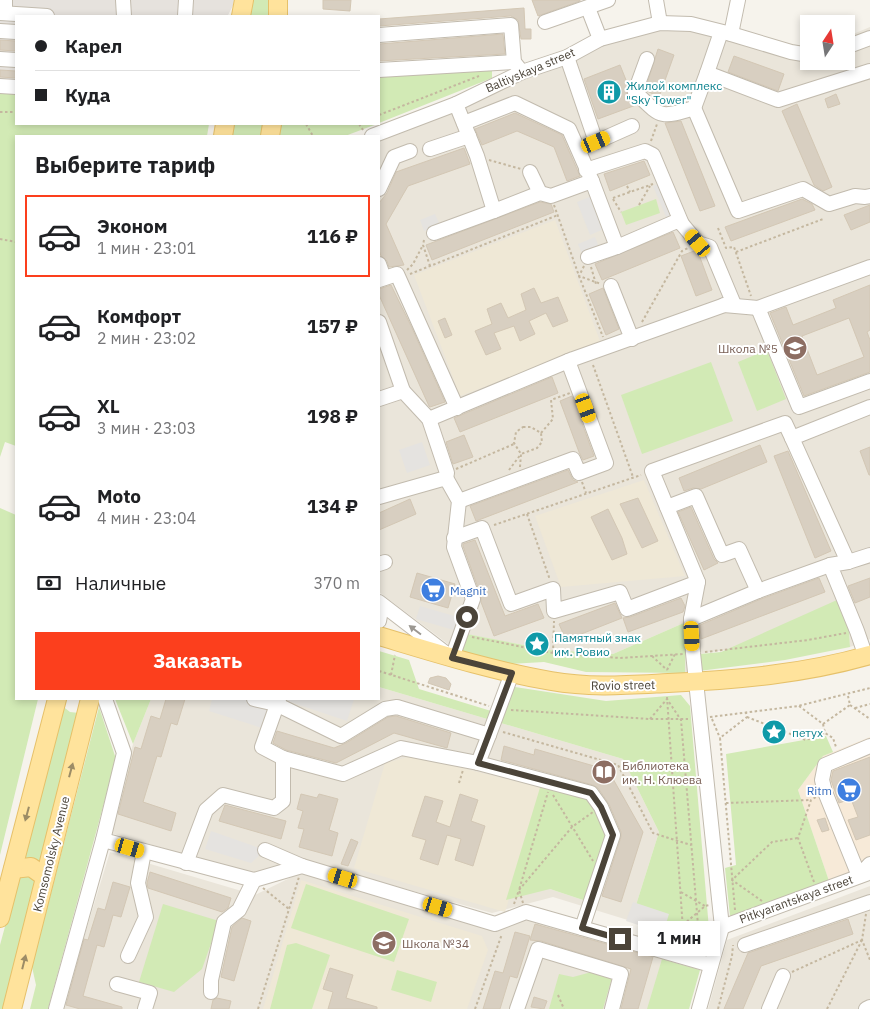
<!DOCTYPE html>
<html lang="ru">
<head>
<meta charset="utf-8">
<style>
  :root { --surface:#fff; --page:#f6f6f6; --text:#202124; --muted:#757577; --line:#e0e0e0; --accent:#fc3f1d }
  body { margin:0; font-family:"IBM Plex Sans",sans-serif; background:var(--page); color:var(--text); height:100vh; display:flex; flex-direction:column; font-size:19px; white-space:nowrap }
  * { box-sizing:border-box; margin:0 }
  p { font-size:16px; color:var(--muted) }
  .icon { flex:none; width:28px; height:28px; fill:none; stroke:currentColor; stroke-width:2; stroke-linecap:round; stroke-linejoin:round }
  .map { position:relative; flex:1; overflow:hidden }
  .panel { position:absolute; left:15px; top:135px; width:365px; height:565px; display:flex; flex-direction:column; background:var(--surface); border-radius:0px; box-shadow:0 2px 8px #0003 }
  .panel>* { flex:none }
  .hud { position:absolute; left:15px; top:15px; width:365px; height:110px; border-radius:0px; box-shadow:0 2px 8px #0003; display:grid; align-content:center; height:110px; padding:0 20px; background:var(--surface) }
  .needle { width:32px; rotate:12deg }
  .buttons { position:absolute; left:800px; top:15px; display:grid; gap:10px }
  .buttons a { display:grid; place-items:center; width:55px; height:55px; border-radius:0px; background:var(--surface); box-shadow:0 2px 8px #0003; font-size:25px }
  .end { position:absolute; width:22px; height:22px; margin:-11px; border:6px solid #4b4439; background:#fff; box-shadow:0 0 0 2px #fff }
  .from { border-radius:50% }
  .bubble { position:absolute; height:35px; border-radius:0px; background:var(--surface); box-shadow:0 2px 8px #0003; font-size:16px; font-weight:800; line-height:35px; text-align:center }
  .car { position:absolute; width:15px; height:30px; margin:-15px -8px; border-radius:6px; box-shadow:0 0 4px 1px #0007; background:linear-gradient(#f5c518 24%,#345 0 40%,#f5c518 0 76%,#345 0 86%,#f5c518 0) }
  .hud b { display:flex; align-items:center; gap:18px; height:48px; font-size:19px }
  .hud b+b { border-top:1px solid var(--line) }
  .hud i { width:12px; height:12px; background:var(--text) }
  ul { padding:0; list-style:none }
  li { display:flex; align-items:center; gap:15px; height:82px; margin:0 10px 8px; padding:0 10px; border:2px solid transparent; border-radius:0px }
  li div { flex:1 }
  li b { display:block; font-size:19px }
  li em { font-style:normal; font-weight:800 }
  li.on { border-color:var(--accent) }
  li>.icon { width:45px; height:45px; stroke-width:1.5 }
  h2 { padding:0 20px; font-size:22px; line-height:60px }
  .pay { display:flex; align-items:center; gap:12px; height:55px; padding:0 20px; font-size:19px }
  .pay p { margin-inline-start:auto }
  .primary-button { display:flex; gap:10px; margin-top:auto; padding:10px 20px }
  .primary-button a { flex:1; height:58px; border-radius:0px; background:var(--accent); color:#fff; font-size:20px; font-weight:800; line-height:58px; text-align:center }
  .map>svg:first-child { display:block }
</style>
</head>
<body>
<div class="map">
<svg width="870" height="1009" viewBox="0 0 870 1009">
  <rect width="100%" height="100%" fill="#f6f3ec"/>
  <g fill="#eae5da" fill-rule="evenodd">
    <polygon points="662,20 809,61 846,61 846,37 870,27 870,639 850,647 849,630 700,654 699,671 685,673 686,622 613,654 550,650 466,634 462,652 452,647 379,592 379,140"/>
    <path d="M379,687L623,759L659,832L631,921L553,897L492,913L302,860L252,873L110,833L133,744L151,699H379ZM608,831L586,901L550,889Z"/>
    <polygon points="110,852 255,895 302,872 489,929 546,914 698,955 691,997 688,1009 62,1009"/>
    <polygon points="870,886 870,1009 708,1009 727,940"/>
  </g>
  <polygon fill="#f7ead8" points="870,737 870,866 829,881 798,790 823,756"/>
  <polygon fill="#e6e2dd" points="0,0 236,0 228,15 223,16 16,16 16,91 0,90"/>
  <g fill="#efe8d6">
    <polygon points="555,220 601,344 460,396 414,275"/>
    <polygon points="644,480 685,576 561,587 535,516"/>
    <polygon points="413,756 543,788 505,912 354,868 385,763"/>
    <polygon points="301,880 482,936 488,950 467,1009 263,1009"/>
  </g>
  <g fill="#d2eab5">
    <polygon points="252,0 271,0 270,16 250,16"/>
    <polygon points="492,67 492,78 379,123 379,72"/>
    <polygon points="0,90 16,91 16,124 209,124 207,136 16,136 16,446 5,442 0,457"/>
    <polygon points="234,124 264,124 262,136 232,136"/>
    <polygon points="281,124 377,124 345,136 280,136"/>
    <polygon points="656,199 660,213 626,225 621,212"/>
    <polygon points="767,350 786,399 757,411 738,362"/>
    <polygon points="711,362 733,421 642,454 621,395"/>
    <polygon points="0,508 16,515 16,699 38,699 0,855"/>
    <polygon points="837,600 849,630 850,647 785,660 699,671 700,654 721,652"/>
    <polygon points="686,622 685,673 586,672 544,662 509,664 462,652 467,634 550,650 613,654"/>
    <polygon points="379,651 409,660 419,689 501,714 515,687 606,701 681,695 690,706 709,929 705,944 631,921 659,832 623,759 379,687"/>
    <polygon points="115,699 151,699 133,744"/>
    <polygon points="61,705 70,712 79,713 4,1009 0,1009 0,945 23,860"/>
    <polygon points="99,707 116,759 48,1009 30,1009 36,985 32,967"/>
    <polygon points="826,736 833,752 823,756 798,790 829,881 730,916 725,868 736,865 726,754"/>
    <polygon points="542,781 588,795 608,831 586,901 550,889 506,900"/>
    <polygon points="306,884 409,919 394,962 291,928"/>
    <polygon points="163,904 219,921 202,969 174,992 139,982"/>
    <polygon points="296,943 330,955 312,1009 270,1009 287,945"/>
    <polygon points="662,959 700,970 689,1009 647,1009"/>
    <polygon points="397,970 437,982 431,1002 391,990"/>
    <polygon points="599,970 613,974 603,1009 549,1009 559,974 573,977"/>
  </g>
  <g fill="#e5e3e0">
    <polygon points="664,182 678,214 667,219 653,186"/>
    <polygon points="592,196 604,229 590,235 577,202"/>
    <polygon points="435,214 440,225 424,231 420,220"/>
    <polygon points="595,237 599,247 582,254 578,244"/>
    <polygon points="422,442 430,465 407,473 399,450"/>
    <polygon points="420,606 461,618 457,631 416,619"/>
    <polygon points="212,699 246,699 271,707 265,729 209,711"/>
    <polygon points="288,699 354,699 347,721 287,701"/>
    <polygon points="211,831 265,850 251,863 205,849"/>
    <polygon points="633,902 669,914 663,933 626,921"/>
  </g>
  <g fill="#d8cfc1" stroke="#d3c7b4" fill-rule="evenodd">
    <polygon points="323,0 351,0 350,11 323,9"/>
    <polygon points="532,0 580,0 580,1 538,16"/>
    <polygon points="524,8 525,29 531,29 531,39 521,39 518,20 511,16 379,26 379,19"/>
    <polygon points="503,34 505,54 379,61 379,44"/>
    <polygon points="0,40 16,41 16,51 0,50"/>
    <polygon points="658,49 674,55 659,97 645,90"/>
    <polygon points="734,56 784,74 778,91 728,72"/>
    <polygon points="620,65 628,85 627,94 636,105 598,119 584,79"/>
    <polygon points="0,70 16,71 16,78 0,77"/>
    <polygon points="836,94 840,104 828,108 825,99"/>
    <polygon points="797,104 832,187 823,191 814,185 782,111"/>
    <polygon points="515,113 562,135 580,176 567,181 554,147 517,131 482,145 475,129"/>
    <polygon points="681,121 715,206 700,211 665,123"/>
    <polygon points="464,148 470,164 408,186 386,224 404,265 389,267 387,261 381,256 379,250 379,203 387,193 396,172"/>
    <polygon points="644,161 650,175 610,191 604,174"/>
    <polygon points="802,199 812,204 815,210 731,241 725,227"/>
    <polygon points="540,202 551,204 554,212 432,260 426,245"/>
    <polygon points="870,205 870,222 851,230 844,215"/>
    <polygon points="673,232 680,248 602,280 595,264"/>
    <polygon points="694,251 698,252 712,290 696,296 681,256"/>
    <polygon points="391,285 412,328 445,402 430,407 429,406 379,295 379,289"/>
    <path d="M870,285V330L867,332L870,340V372L804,396L770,313L786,307L793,325L836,308L833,300ZM849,318L864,357L817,375L802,336Z"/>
    <polygon points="534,288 541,303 558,297 568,321 553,327 546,313 529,321 535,334 520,341 514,326 494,333 501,349 486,355 475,331 492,324 487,309 501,303 508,318 526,310 521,294"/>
    <polygon points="603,288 619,329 606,335 589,294"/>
    <polygon points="445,318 452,335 445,338 438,321"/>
    <polygon points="552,377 558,393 460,432 454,418"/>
    <polygon points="572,396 594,456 583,460 579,452 560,401"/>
    <polygon points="464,435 473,457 453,464 446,442"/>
    <polygon points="760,445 767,462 701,489 693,488 684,491 679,478"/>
    <polygon points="870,447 870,475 869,475 860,451"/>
    <polygon points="788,451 831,551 815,558 774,456"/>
    <polygon points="568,470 573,480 578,482 476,521 470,506"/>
    <polygon points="638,498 658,541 642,548 620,504"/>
    <polygon points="410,499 416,514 379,530 379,513"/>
    <polygon points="691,507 714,559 718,563 704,570 678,512"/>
    <polygon points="608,509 622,538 627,554 612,560 591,517"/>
    <polygon points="475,540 505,616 538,604 544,618 494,636 481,602 481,596 463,546 463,544"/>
    <polygon points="417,573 455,584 448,608 410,597"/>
    <polygon points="819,578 825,592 701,639 700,625 761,599"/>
    <polygon points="870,578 870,597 855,603 848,586"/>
    <polygon points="681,598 685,606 683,612 628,632 623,618 630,617"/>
    <polygon points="615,603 622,618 566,640 559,624"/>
    <polygon points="438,676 446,678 451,684 449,690 428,683 430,678"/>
    <polygon points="166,699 185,699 177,725 171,723 161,757 157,756 143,802 176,813 171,831 118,814 135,747 141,749 151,716 160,719"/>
    <polygon points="396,716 451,733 447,748 394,733 336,763 286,750 273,743 277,731 334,748 346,743 388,717"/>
    <polygon points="504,746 534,755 535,749 608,770 643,832 621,902 602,896 621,837 621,832 609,804 598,788 593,785 501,760"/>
    <polygon points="870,757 870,835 856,840 848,820 858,817 851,799 839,803 831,780 833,771"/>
    <polygon points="301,794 317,798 319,794 338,799 329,830 338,833 332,856 299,847 304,829 298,828 303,811 297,809"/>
    <polygon points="460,794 478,800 471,821 485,826 473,866 455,860 461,839 447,835 438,865 420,859 426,840 412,836 425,796 443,801 436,822 450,827"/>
    <polygon points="225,805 286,821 281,839 219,821"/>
    <polygon points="825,818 829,830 822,832 817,820"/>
    <polygon points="351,839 358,842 348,866 341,864"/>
    <polygon points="150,872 231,898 228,908 222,912 148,888 147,883"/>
    <polygon points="113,882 130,887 121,917 113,915 104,947 97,945 83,996 122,1007 122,1009 80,1009 66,1005 84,939 88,940 98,908 105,910"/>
    <polygon points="242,918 251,921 234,981 221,977 232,927"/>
    <polygon points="848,919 853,934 761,966 743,1009 724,1009 748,953"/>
    <polygon points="535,924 653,957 638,1009 621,1009 631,969 541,941 530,940"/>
    <polygon points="515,932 530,936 517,978 510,976 500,1009 483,1009 495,971 503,973"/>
    <polygon points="330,968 353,975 346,998 377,1007 377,1009 328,1009 333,992 323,989"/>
    <polygon points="534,997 547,1001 544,1009 531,1007"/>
    <polygon points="217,998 231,1001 229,1009 211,1009 213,1000"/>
  </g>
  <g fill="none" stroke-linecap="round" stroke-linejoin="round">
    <defs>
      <g id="minor">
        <polyline points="123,0 124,16"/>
        <polyline points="656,0 660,23"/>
        <polyline points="588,8 600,39"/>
        <polyline points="0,13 47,16"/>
        <polyline points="5,13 5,0"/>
        <polyline points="185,16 186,0"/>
        <polyline points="545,22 608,0"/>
        <polyline points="0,31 16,32"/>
        <polyline points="721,32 707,73 778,100 870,71"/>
        <polyline points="731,34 738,0"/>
        <polyline points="379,35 511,25 514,62 522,72"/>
        <polyline points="846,47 870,38"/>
        <polyline points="567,57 596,142 632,126"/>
        <polyline points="0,59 16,60"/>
        <path d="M647,59L635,92C661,117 659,119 694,108L707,73"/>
        <polyline points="379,70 514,62"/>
        <polyline points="0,86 16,87"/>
        <polyline points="456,104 477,156 494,211 540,193 551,196 592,181"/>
        <polyline points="694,108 738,211 803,189 829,204 855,196 865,197 870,196"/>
        <polyline points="372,136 456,104 522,72 567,57 600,39 660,23 691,24 731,34 791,52 809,55"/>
        <polyline points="430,149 469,136"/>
        <polyline points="586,170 645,151 653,155 682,224"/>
        <polyline points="530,172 540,193"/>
        <polyline points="379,189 394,157 410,151"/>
        <polyline points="434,233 494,211"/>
        <polyline points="588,257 617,247"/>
        <polyline points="379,264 384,278"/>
        <polyline points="379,280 397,274 457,408"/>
        <polyline points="611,286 632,339"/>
        <polyline points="724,305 758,308 870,267"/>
        <polyline points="758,308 799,407 870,381"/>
        <polyline points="379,322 403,391 379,399"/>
        <polyline points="403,391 429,419 447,473 446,478"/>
        <polyline points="429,419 573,359 733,302 710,247 698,243 682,224 677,221 617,247 592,181 569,129 515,103 464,123"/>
        <polyline points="379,497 446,478 459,501 454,547 473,599 452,658 379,602"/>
        <polyline points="459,501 573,459 579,473 606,463 568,361"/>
        <polyline points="667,507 696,496 722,555 739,549 758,591"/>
        <polyline points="454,538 482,528 511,604 553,589 554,611 620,592 627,609 698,582"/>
        <polyline points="848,562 792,438 870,407"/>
        <polyline points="379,564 385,562"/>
        <polyline points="691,619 758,591 830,565"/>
        <polyline points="379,621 382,605"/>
        <polyline points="866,657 857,631 830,565 848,562 870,555"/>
        <polyline points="254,699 276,704 341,736 385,709 397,707 489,735 512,673"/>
        <polyline points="489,735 478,763 591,793 601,807 613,835 582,928"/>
        <polyline points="870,746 825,765 822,780 825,792 859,876 870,864"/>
        <polyline points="283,758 343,774 401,748 478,763"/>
        <polyline points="103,840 254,880 302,866 495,924 526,912 711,965"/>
        <polyline points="265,850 302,866"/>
        <polyline points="186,863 206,810 223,795 274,808 283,801 283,758 262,747 279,699"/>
        <polyline points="722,927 866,874"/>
        <polyline points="745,945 870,902"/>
        <polyline points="128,956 146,917 138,883 144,852"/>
        <polyline points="117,984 150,993 145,1009"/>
        <polyline points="211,992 211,980 224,922 239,910 254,880"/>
        <polyline points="56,1009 103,840 124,753 105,699"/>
        <polyline points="517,1009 538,949 621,974 612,1009"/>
        <polyline points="699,1009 722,927 693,653 691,619 698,582 652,471 785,423 792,438"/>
        <polyline points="769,1009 783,976"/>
        <polyline points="866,1009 870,1007"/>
      </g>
      <g id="major">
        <polyline points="241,16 244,0"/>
        <polyline points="278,16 278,0"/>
        <polyline points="223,136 225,124"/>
        <polyline points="270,136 272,124"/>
        <path d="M379,636C436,653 493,671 551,681C590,688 628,685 668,683C736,680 804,674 870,655"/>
        <polyline points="13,869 31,867 45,877"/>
        <polyline points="0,918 57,699"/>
        <polyline points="12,1009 90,699"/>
      </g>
    </defs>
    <use href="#minor" stroke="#c2bbae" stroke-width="16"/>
    <use href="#major" stroke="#e6c16a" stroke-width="20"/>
    <g stroke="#c4b79f" stroke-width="2" stroke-dasharray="2.5 2.5" stroke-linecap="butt">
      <polyline points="0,112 16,112"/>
      <polyline points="379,115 479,76"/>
      <polyline points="306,124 313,136"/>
      <polyline points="359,124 363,130"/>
      <polyline points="651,141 657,124"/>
      <polyline points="489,160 521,169"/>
      <polyline points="627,186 630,192"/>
      <polyline points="613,198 653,184"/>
      <polyline points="613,199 621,212"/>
      <polyline points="554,205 579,276 603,337"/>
      <polyline points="639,205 650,186"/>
      <polyline points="718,228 726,248 734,247 751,296"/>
      <polyline points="0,239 16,242"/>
      <polyline points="424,240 423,245 430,266"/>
      <polyline points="736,252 823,219"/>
      <polyline points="584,266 579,276 601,284"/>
      <polyline points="591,267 596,284"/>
      <polyline points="407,270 413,264 423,245"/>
      <polyline points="410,274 558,215"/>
      <polyline points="642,322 682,251 688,248"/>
      <polyline points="593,365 633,477"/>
      <polygon points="523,427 531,427 541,433 542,442 537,448 521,454 514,443 516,432"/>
      <polyline points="541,433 553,419 551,400 570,393"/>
      <polyline points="520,467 521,454"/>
      <polyline points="456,469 514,444"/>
      <polyline points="509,470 521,454"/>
      <polyline points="582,482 586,493"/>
      <polyline points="527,514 550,580"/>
      <polyline points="494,525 641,475"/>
      <polyline points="472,637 553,653 620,658 683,654"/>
      <polyline points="705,652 808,640 846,633"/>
      <polyline points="553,653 554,621"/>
      <polyline points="652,656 667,670"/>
      <polyline points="667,670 675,654"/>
      <polyline points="379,671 489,706"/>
      <polyline points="391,675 395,655"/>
      <polyline points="667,697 683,930 679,944"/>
      <polyline points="850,705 870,719"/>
      <polyline points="799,706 823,724 825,733 833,738 836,747"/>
      <polyline points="855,708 870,704"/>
      <polyline points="511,710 650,719 688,719"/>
      <polyline points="710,717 798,706 870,688"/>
      <polyline points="747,717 806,740 825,733"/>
      <polyline points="650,719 667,699 681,720 698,925 692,948"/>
      <polyline points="712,719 720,738"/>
      <polyline points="823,724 850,705 848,696"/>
      <polyline points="503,732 618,765 653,833 691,845"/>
      <polyline points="459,783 463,770"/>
      <polyline points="553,795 593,861"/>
      <polyline points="726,803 811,800"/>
      <polyline points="814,882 798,838 811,800 816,797"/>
      <polyline points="263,888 289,909"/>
      <polyline points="681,892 705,906"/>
      <polyline points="762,901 732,880 772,842 798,838"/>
      <polyline points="523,903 519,890 548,792"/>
      <polyline points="514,904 519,890 572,827 593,812"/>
      <polyline points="735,910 720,738 747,717 746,713"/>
      <polyline points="866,914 862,940 870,960"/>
      <polyline points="683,925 705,906 710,905"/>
      <polyline points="694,945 704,948"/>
      <polyline points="792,972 862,940"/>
      <polyline points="558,995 564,1009"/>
      <polyline points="258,1009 299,877"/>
      <polyline points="475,1009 502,934"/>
      <polyline points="718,1009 732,956 733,945"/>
      <polyline points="827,1009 862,940"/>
    </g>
    <use href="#minor" stroke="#fff" stroke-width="14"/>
    <use href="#major" stroke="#ffe39c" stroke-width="18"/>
  </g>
  <defs><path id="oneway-solid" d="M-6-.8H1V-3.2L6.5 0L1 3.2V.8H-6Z" transform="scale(1.25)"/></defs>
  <use fill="#9c9892" href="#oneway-solid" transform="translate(415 630) rotate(-143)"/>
  <g fill="#9c8c66">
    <use href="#oneway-solid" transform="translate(71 770) rotate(-75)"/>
    <use href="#oneway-solid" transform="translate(27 814) rotate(105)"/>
    <use href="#oneway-solid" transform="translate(24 962) rotate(-76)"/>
  </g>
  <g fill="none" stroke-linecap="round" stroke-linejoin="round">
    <polyline stroke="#4b4439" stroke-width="6" points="467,617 452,658 512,673 478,763 591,793 601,807 613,835 582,928 620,939"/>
  </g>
  <defs>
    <symbol id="building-disc" viewBox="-11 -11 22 22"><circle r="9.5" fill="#0f9aa8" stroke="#fff"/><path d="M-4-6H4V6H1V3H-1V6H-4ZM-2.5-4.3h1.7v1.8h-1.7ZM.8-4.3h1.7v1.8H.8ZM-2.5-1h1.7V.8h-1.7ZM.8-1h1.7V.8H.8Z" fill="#fff"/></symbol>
    <symbol id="school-disc" viewBox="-11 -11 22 22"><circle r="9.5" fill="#8d6e63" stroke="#fff"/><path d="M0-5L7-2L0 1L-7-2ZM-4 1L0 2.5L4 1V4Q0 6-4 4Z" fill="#fff"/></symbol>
    <symbol id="supermarket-disc" viewBox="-11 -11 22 22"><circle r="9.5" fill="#3f7fe0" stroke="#fff"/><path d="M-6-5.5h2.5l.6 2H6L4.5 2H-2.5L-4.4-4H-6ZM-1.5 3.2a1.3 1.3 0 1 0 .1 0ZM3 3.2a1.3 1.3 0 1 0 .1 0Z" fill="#fff"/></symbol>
    <symbol id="sight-disc" viewBox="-11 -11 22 22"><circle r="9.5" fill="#0f9aa8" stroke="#fff"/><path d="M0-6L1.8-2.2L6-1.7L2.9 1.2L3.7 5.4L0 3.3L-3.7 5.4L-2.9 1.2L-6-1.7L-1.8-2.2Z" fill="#fff"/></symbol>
    <symbol id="library-disc" viewBox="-11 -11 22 22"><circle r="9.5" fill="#8d6e63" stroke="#fff"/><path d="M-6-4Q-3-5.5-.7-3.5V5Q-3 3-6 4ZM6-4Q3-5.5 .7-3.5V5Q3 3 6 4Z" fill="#fff"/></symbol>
  </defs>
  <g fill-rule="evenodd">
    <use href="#building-disc" x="595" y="78" width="28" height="28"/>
    <use href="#school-disc" x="781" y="334" width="28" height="28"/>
    <use href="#supermarket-disc" x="419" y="576" width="28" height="28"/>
    <use href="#sight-disc" x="523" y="630" width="28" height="28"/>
    <use href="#sight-disc" x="760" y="718" width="28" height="28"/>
    <use href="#library-disc" x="590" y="758" width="28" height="28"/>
    <use href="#supermarket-disc" x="835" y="776" width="28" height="28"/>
    <use href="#school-disc" x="370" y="929" width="28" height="28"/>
  </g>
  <g text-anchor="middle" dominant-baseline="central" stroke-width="4" stroke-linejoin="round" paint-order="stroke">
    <g font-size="12" fill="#4b4439" stroke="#fff">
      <text transform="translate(530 70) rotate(-23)">Baltiyskaya street</text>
      <text transform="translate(623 685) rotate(-1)">Rovio street</text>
      <text transform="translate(51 854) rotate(-76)">Komsomolsky Avenue</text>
      <text transform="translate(796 899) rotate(-20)">Pitkyarantskaya street</text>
    </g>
    <g font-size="12" fill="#0d838f" stroke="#fff" text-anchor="start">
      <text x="626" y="85">Жилой комплекс<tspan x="626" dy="14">"Sky Tower"</tspan></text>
      <text x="554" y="637">Памятный знак<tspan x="554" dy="14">им. Ровио</tspan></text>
      <text x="792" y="732">петух</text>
    </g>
    <g font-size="12" fill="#785e54" stroke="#fff" text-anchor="start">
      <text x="778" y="348" text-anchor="end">Школа №5</text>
      <text x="622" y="765">Библиотека<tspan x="622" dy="14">им. Н. Клюева</tspan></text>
      <text x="402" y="943">Школа №34</text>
    </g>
    <g font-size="12" fill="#366cbe" stroke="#fff" text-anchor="start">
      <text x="450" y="590">Magnit</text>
      <text x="832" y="790" text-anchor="end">Ritm</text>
    </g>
  </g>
</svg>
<div class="buttons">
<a><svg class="needle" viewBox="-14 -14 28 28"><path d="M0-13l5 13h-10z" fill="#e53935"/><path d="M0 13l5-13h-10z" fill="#757577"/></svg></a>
</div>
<i class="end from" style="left:467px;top:617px"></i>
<i class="end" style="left:620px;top:939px"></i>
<div class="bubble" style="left:638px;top:921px;width:82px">1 мин</div>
<i class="car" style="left:596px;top:142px;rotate:67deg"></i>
<i class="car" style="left:698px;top:243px;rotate:320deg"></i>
<i class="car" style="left:586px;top:408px;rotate:160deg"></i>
<i class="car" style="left:692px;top:636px;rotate:177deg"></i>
<i class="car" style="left:130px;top:848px;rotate:106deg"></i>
<i class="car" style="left:343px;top:878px;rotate:287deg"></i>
<i class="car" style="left:438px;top:907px;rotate:107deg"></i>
<div class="hud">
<b><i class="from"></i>Карел</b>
<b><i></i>Куда</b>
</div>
<section class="panel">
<h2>Выберите тариф</h2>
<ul>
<li class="on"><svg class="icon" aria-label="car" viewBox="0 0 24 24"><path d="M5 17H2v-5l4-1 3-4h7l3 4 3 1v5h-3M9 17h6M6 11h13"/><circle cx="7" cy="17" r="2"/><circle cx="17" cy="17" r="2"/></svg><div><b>Эконом</b><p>1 мин · 23:01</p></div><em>116 ₽</em></li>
<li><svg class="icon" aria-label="car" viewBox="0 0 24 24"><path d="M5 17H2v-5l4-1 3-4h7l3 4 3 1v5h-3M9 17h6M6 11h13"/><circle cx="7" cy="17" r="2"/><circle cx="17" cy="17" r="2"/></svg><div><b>Комфорт</b><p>2 мин · 23:02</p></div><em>157 ₽</em></li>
<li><svg class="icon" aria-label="car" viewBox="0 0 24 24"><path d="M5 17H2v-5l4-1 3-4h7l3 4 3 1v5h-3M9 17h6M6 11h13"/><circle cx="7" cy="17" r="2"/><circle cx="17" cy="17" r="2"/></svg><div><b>XL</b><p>3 мин · 23:03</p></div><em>198 ₽</em></li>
<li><svg class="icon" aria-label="car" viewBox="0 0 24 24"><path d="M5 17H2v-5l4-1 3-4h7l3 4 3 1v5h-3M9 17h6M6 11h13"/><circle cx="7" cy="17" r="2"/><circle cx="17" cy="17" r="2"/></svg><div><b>Moto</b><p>4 мин · 23:04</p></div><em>134 ₽</em></li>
</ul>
<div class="pay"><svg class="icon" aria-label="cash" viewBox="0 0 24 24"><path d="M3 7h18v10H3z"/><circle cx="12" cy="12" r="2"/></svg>Наличные<p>370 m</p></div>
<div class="primary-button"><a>Заказать</a></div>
</section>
</div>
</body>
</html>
